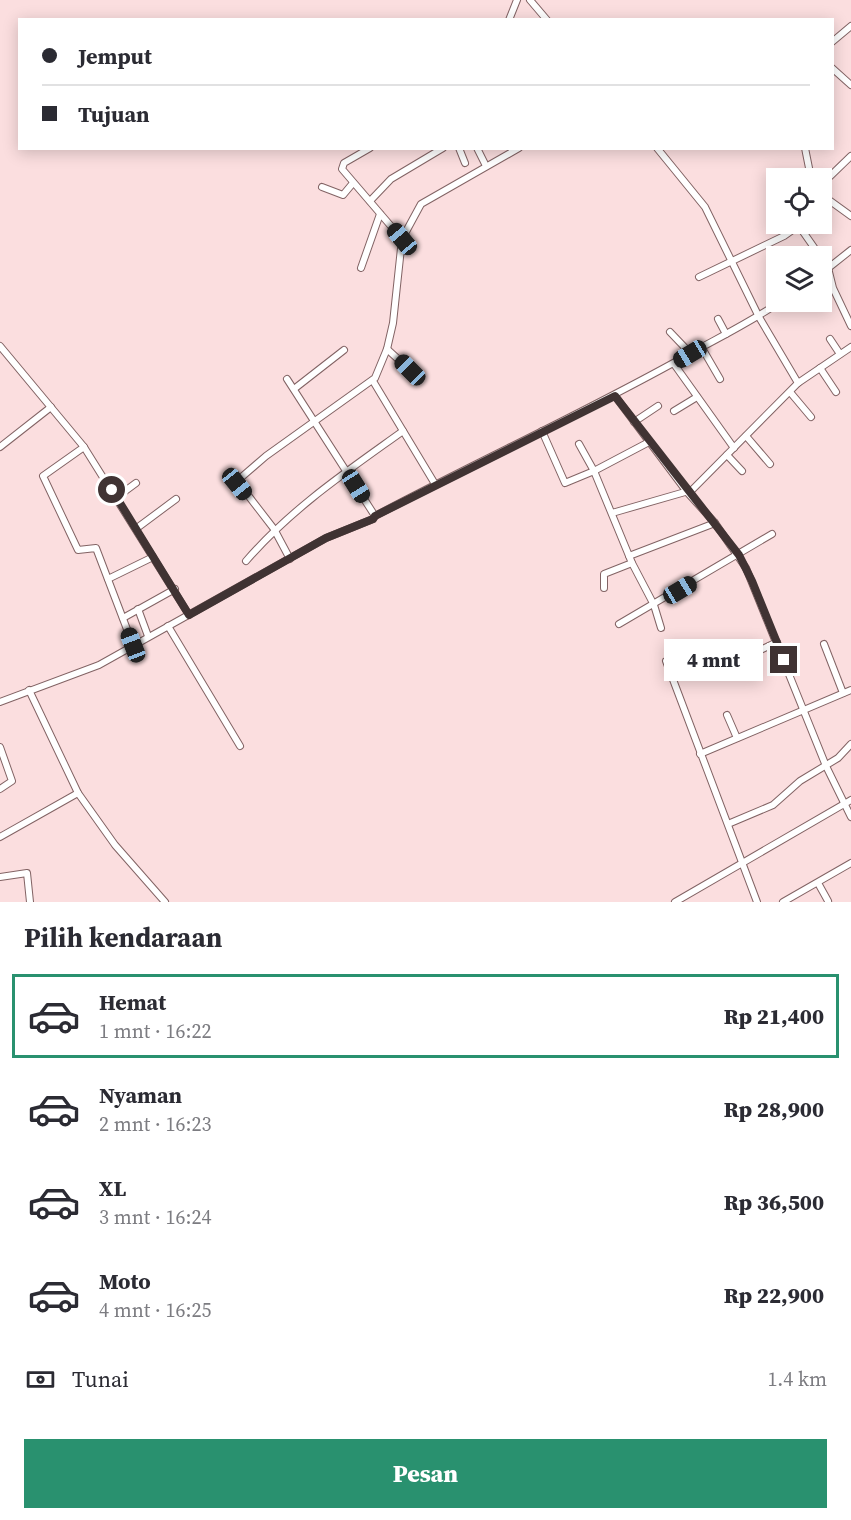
<!DOCTYPE html>
<html lang="id">
<head>
<meta charset="utf-8">
<style>
  :root { --surface:#fff; --page:#f7f7f7; --text:#2b2b33; --muted:#7c7c81; --line:#e1e1e2; --accent:#29916f }
  body { margin:0; font-family:"Source Serif 4",serif; background:var(--page); color:var(--text); height:100vh; display:flex; flex-direction:column; font-size:22px; white-space:nowrap }
  * { box-sizing:border-box; margin:0 }
  p { font-size:20px; color:var(--muted) }
  .icon { flex:none; width:33px; height:33px; fill:none; stroke:currentColor; stroke-width:2; stroke-linecap:round; stroke-linejoin:round }
  .map { position:relative; height:902px; overflow:hidden }
  .details { display:flex; flex-direction:column; background:var(--surface); flex:1 }
  .details>* { flex:none }
  .hud { position:absolute; left:18px; top:18px; width:816px; height:132px; border-radius:0px; box-shadow:0 3px 15px #0003; display:grid; align-content:center; height:132px; padding:0 24px; background:var(--surface) }
  .buttons { position:absolute; left:766px; top:168px; display:grid; gap:12px }
  .buttons a { display:grid; place-items:center; width:66px; height:66px; border-radius:0px; background:var(--surface); box-shadow:0 3px 15px #0003; font-size:30px }
  .end { position:absolute; width:27px; height:27px; margin:-14px; border:8px solid #403333; background:#fff; box-shadow:0 0 0 3px #fff }
  .from { border-radius:50% }
  .bubble { position:absolute; height:42px; border-radius:0px; background:var(--surface); box-shadow:0 3px 15px #0003; font-size:20px; font-weight:800; line-height:42px; text-align:center }
  .car { position:absolute; width:18px; height:36px; margin:-18px -9px; border-radius:8px; box-shadow:0 0 4px 2px #0007; background:linear-gradient(#222 24%,#8ab4d8 0 40%,#222 0 76%,#8ab4d8 0 86%,#222 0) }
  .hud b { display:flex; align-items:center; gap:21px; height:57px; font-size:22px }
  .hud b+b { border-top:2px solid var(--line) }
  .hud i { width:15px; height:15px; background:var(--text) }
  ul { padding:0; list-style:none }
  li { display:flex; align-items:center; gap:18px; height:84px; margin:0 12px 9px; padding:0 12px; border:3px solid transparent; border-radius:0px }
  li div { flex:1 }
  li b { display:block; font-size:22px }
  li em { font-style:normal; font-weight:800 }
  li.current { border-color:var(--accent) }
  li>.icon { width:54px; height:54px; stroke-width:1.5 }
  h2 { padding:0 24px; font-size:27px; line-height:72px }
  .pay { display:flex; align-items:center; gap:15px; height:66px; padding:0 24px; font-size:22px }
  .pay p { margin-inline-start:auto }
  .action { display:flex; gap:12px; margin-top:auto; padding:12px 24px }
  .action a { flex:1; height:69px; border-radius:0px; background:var(--accent); color:#fff; font-size:24px; font-weight:800; line-height:69px; text-align:center }
  .map>svg:first-child { display:block }
</style>
</head>
<body>
<div class="map">
<svg width="851" height="902" viewBox="0 0 851 902">
  <rect width="100%" height="100%" fill="#fbdedf"/>
  <g fill="none" stroke-linecap="round" stroke-linejoin="round">
    <defs>
      <g id="minor">
        <polyline points="530,0 547,20"/>
        <polyline points="509,20 517,0"/>
        <polyline points="832,42 851,26"/>
        <polyline points="832,68 851,85"/>
        <polyline points="459,148 465,163"/>
        <polyline points="477,148 486,166"/>
        <polyline points="657,148 705,207 759,317 798,383"/>
        <polyline points="805,148 811,178"/>
        <polyline points="822,184 851,156"/>
        <polyline points="322,187 343,195 353,183"/>
        <polyline points="822,195 851,216"/>
        <polyline points="370,201 391,179 443,148"/>
        <polyline points="799,226 820,256"/>
        <polyline points="402,239 421,204 519,148"/>
        <polyline points="822,259 828,268 833,288 851,326"/>
        <polyline points="361,268 380,214"/>
        <polyline points="822,273 851,250"/>
        <polyline points="699,277 784,236 801,224"/>
        <polyline points="718,319 726,334"/>
        <polyline points="670,332 691,354"/>
        <polyline points="830,339 840,354"/>
        <polyline points="0,346 84,447 189,615"/>
        <polyline points="702,348 720,379"/>
        <polyline points="387,349 410,370"/>
        <polyline points="674,364 734,448"/>
        <polyline points="820,368 836,392"/>
        <polyline points="287,379 375,516"/>
        <polyline points="373,381 435,484"/>
        <polyline points="294,389 344,350"/>
        <polyline points="790,392 811,417"/>
        <polyline points="615,396 687,492 715,523 746,568 826,766 851,817"/>
        <polyline points="674,411 697,397"/>
        <polyline points="634,422 658,406"/>
        <polyline points="542,431 565,483 594,471 579,444"/>
        <polyline points="746,436 770,464"/>
        <polyline points="649,442 594,471 632,563 654,605 661,628"/>
        <polyline points="0,447 51,407"/>
        <polyline points="84,447 43,476 78,550 96,548 133,645"/>
        <polyline points="727,455 742,471"/>
        <polyline points="117,497 136,483"/>
        <polyline points="612,513 692,490 798,383 851,347"/>
        <polyline points="137,528 176,499"/>
        <polyline points="629,556 715,523"/>
        <polyline points="290,559 274,529 237,481 266,456 375,378 387,349 393,323 402,239 342,169 344,163 370,148"/>
        <path d="M246,561C292,508 346,472 403,431"/>
        <polyline points="108,579 153,557"/>
        <polyline points="604,588 604,574 632,563"/>
        <polyline points="138,609 148,636"/>
        <polyline points="123,618 175,589"/>
        <polyline points="619,624 772,534"/>
        <polyline points="168,626 240,746"/>
        <polyline points="824,644 843,693"/>
        <polyline points="666,661 757,902"/>
        <polyline points="721,669 777,642"/>
        <polyline points="29,690 78,793 115,845 165,902"/>
        <path d="M0,702L99,665L326,538L373,519L375,516C480,460 589,411 693,352C722,336 752,321 780,302"/>
        <polyline points="727,715 737,738"/>
        <polyline points="0,747 12,781 0,789"/>
        <polyline points="700,754 851,690"/>
        <polyline points="728,824 773,805 800,781 838,758 851,744"/>
        <polyline points="0,837 78,793"/>
        <polyline points="0,877 27,873 30,902"/>
        <polyline points="818,883 828,901"/>
        <polyline points="675,902 851,800"/>
        <polyline points="783,902 851,863"/>
      </g>
    </defs>
    <use href="#minor" stroke="#826364" stroke-width="8"/>
    <use href="#minor" stroke="#fff" stroke-width="6"/>
  </g>
  <g fill="none" stroke-linecap="round" stroke-linejoin="round">
    <polyline stroke="#403333" stroke-width="8" points="112,490 189,615 326,538 373,519 375,516 615,396 739,555 752,581 784,660"/>
  </g>
</svg>
<div class="buttons">
<a><svg class="icon" aria-label="locate" viewBox="0 0 24 24"><circle cx="12" cy="12" r="6"/><path d="M12 2v4M12 18v4M2 12h4M18 12h4"/></svg></a>
<a><svg class="icon" aria-label="layers" viewBox="0 0 24 24"><path d="M12 4l9 5-9 5-9-5zM3 14l9 5 9-5"/></svg></a>
</div>
<i class="end from" style="left:112px;top:490px"></i>
<i class="end" style="left:784px;top:660px"></i>
<div class="bubble" style="left:664px;top:639px;width:99px">4 mnt</div>
<i class="car" style="left:402px;top:239px;rotate:320deg"></i>
<i class="car" style="left:690px;top:354px;rotate:239deg"></i>
<i class="car" style="left:410px;top:370px;rotate:315deg"></i>
<i class="car" style="left:237px;top:484px;rotate:141deg"></i>
<i class="car" style="left:356px;top:486px;rotate:148deg"></i>
<i class="car" style="left:680px;top:590px;rotate:59deg"></i>
<i class="car" style="left:133px;top:645px;rotate:339deg"></i>
<div class="hud">
<b><i class="from"></i>Jemput</b>
<b><i></i>Tujuan</b>
</div>
</div>
<section class="details">
<h2>Pilih kendaraan</h2>
<ul>
<li class="current"><svg class="icon" aria-label="car" viewBox="0 0 24 24"><path d="M5 17H2v-5l4-1 3-4h7l3 4 3 1v5h-3M9 17h6M6 11h13"/><circle cx="7" cy="17" r="2"/><circle cx="17" cy="17" r="2"/></svg><div><b>Hemat</b><p>1 mnt · 16:22</p></div><em>Rp 21,400</em></li>
<li><svg class="icon" aria-label="car" viewBox="0 0 24 24"><path d="M5 17H2v-5l4-1 3-4h7l3 4 3 1v5h-3M9 17h6M6 11h13"/><circle cx="7" cy="17" r="2"/><circle cx="17" cy="17" r="2"/></svg><div><b>Nyaman</b><p>2 mnt · 16:23</p></div><em>Rp 28,900</em></li>
<li><svg class="icon" aria-label="car" viewBox="0 0 24 24"><path d="M5 17H2v-5l4-1 3-4h7l3 4 3 1v5h-3M9 17h6M6 11h13"/><circle cx="7" cy="17" r="2"/><circle cx="17" cy="17" r="2"/></svg><div><b>XL</b><p>3 mnt · 16:24</p></div><em>Rp 36,500</em></li>
<li><svg class="icon" aria-label="car" viewBox="0 0 24 24"><path d="M5 17H2v-5l4-1 3-4h7l3 4 3 1v5h-3M9 17h6M6 11h13"/><circle cx="7" cy="17" r="2"/><circle cx="17" cy="17" r="2"/></svg><div><b>Moto</b><p>4 mnt · 16:25</p></div><em>Rp 22,900</em></li>
</ul>
<div class="pay"><svg class="icon" aria-label="cash" viewBox="0 0 24 24"><path d="M3 7h18v10H3z"/><circle cx="12" cy="12" r="2"/></svg>Tunai<p>1.4 km</p></div>
<div class="action"><a>Pesan</a></div>
</section>
</body>
</html>
